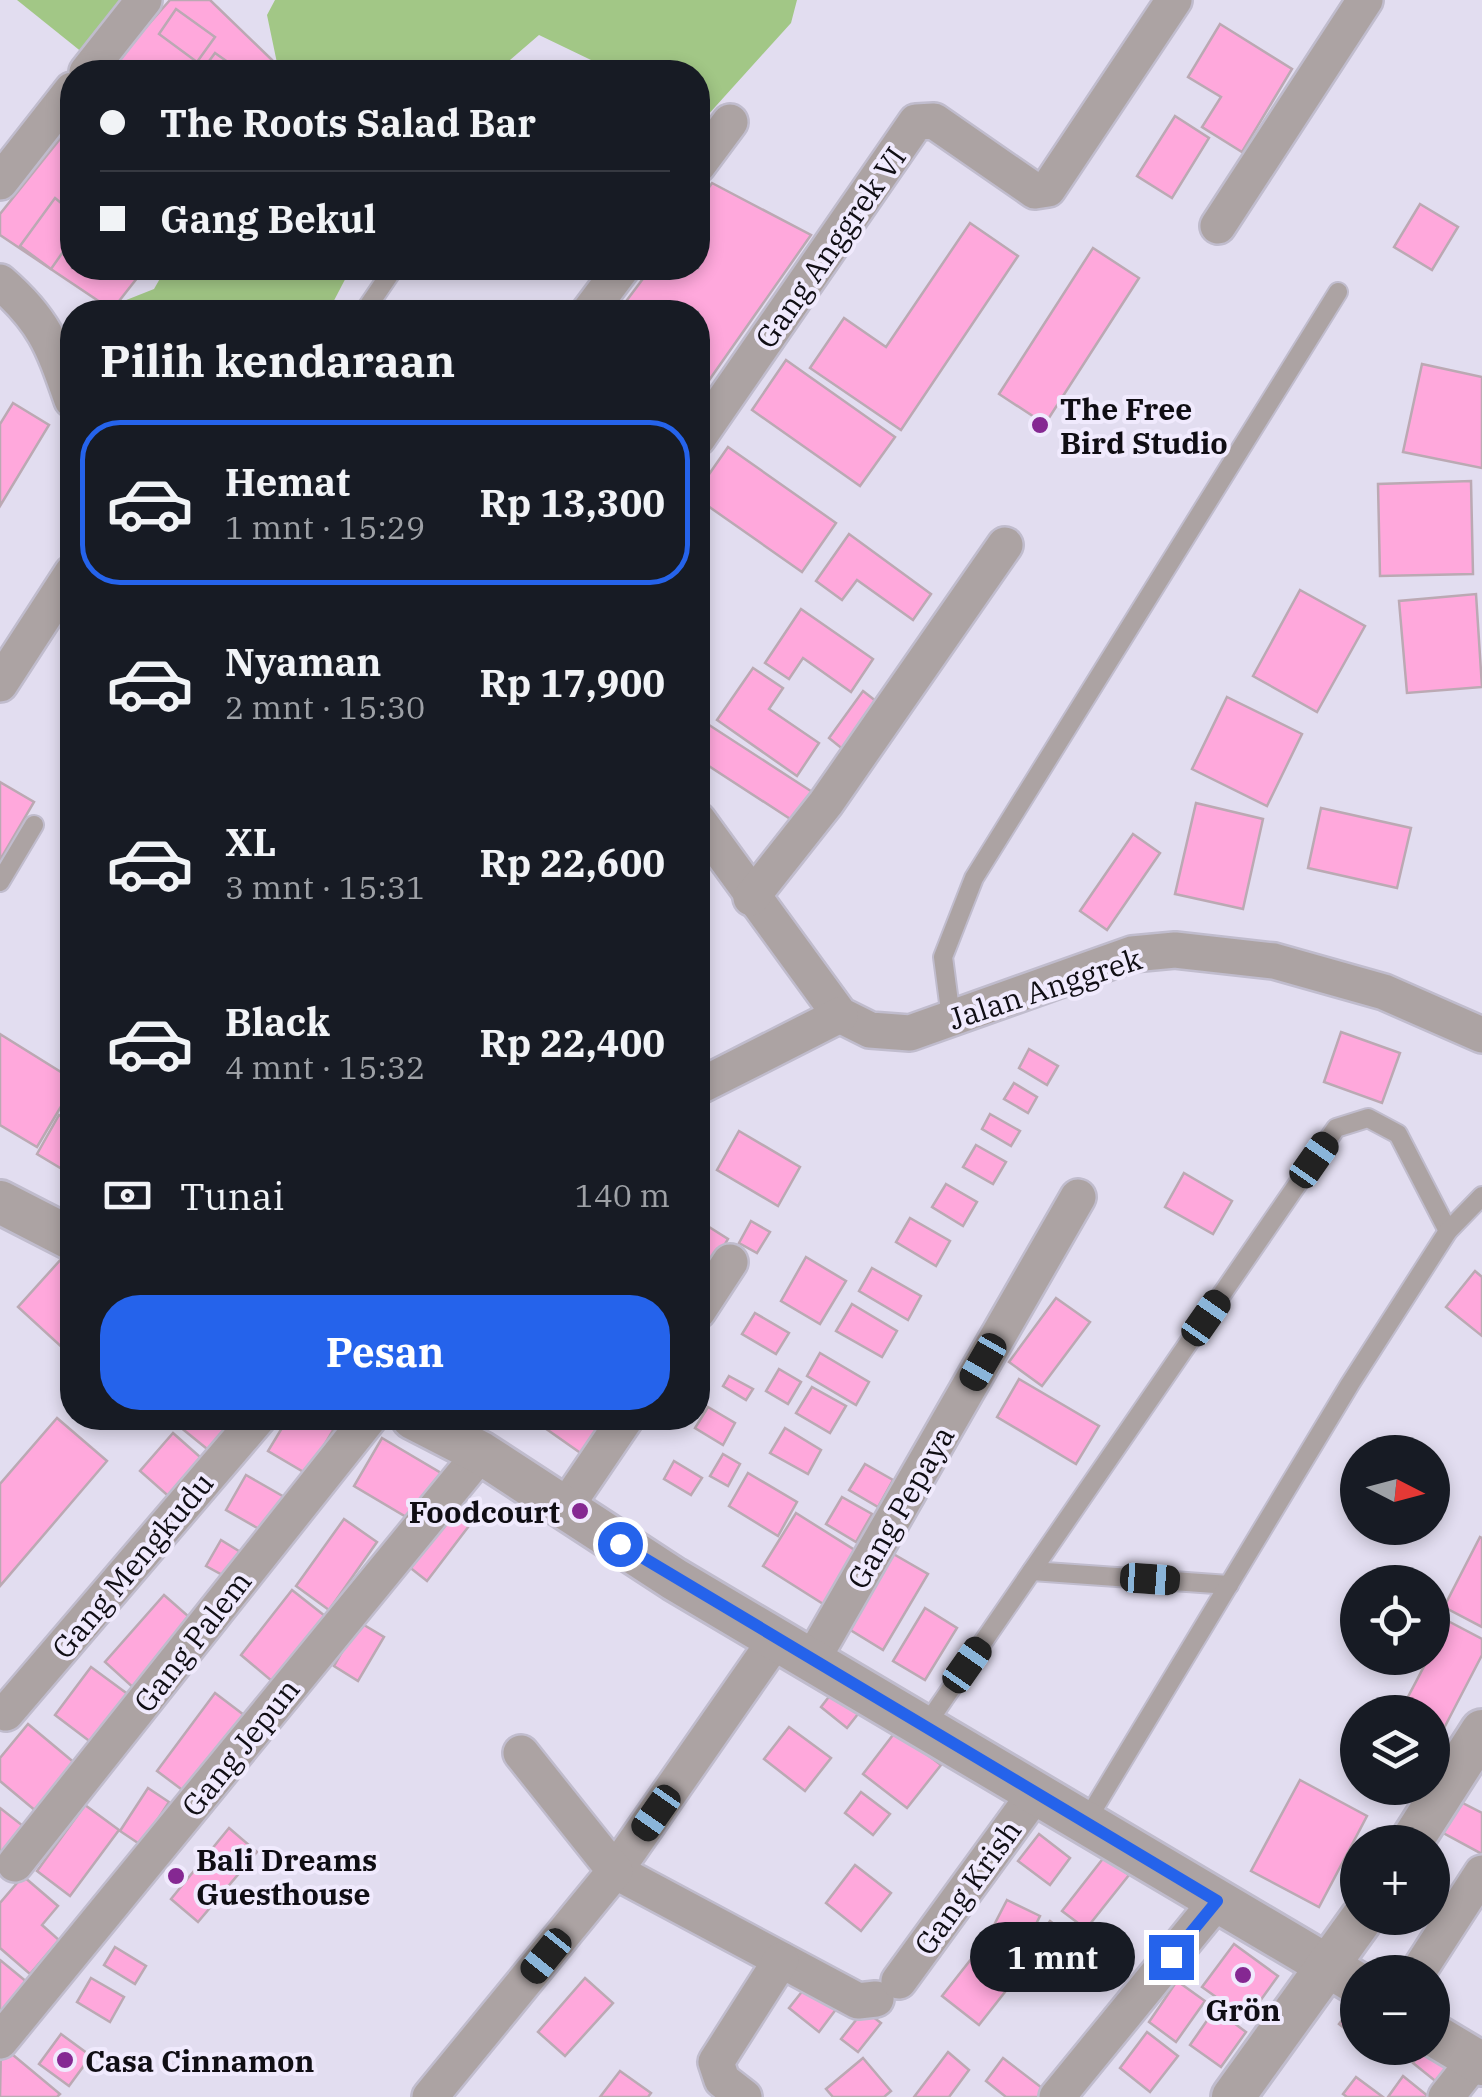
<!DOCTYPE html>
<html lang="id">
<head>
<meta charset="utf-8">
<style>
  :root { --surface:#171b24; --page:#242831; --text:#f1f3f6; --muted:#9ea1a6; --line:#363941; --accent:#2563eb }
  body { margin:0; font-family:"IBM Plex Serif",serif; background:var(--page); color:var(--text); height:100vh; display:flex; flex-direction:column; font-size:38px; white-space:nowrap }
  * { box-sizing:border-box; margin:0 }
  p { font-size:32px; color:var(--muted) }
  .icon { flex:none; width:55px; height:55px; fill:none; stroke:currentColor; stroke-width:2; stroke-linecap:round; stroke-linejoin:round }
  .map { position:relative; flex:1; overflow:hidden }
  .panel { position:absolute; left:60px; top:300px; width:650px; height:1130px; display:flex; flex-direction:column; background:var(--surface); border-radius:40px; box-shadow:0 5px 15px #0003 }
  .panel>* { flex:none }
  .banner { position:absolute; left:60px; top:60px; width:650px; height:220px; border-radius:40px; box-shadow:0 5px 15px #0003; display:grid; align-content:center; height:220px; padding:0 40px; background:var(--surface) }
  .needle { width:65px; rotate:96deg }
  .buttons { position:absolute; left:1340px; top:1435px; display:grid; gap:20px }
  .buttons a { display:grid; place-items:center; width:110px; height:110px; border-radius:50%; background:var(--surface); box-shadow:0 5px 15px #0003; font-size:50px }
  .end { position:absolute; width:45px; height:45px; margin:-22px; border:12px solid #2563eb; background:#fff; box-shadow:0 0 0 5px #fff }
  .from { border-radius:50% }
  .bubble { position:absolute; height:70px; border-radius:35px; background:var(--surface); box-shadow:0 5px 15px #0003; font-size:32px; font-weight:700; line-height:70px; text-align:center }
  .car { position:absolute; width:30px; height:60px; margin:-30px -15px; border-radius:12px; box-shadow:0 0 8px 2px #0007; background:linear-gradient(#222 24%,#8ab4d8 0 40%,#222 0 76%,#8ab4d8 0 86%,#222 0) }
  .banner b { display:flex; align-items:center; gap:35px; height:95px; font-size:38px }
  .banner b+b { border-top:2px solid var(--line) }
  .banner i { width:25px; height:25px; background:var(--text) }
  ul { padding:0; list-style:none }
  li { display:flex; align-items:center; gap:30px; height:165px; margin:0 20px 15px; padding:0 20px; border:5px solid transparent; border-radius:40px }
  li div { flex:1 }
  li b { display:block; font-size:38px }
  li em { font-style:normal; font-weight:700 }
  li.selected { border-color:var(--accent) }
  li>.icon { width:90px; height:90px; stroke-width:1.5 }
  h2 { padding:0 40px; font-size:45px; line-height:120px }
  .pay { display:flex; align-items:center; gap:25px; height:110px; padding:0 40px; font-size:38px }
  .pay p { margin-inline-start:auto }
  .action { display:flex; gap:20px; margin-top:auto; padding:20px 40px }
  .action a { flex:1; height:115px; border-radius:40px; background:var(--accent); color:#fff; font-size:40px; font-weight:700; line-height:115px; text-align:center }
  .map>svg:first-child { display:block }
</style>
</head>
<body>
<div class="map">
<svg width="1482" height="2097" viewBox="0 0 1482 2097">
  <rect width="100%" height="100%" fill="#e2ddf0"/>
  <g fill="#a2c786">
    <polygon points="17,0 125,0 83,53"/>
    <polygon points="275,0 797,0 791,23 706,117 698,113 698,72 616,72 539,35 496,72 272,72 277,63 267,15"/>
    <polygon points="166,268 351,268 328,312 96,312 154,289"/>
  </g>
  <g fill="#ffa8dc" stroke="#bba9b3" stroke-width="2.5">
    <polygon points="170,0 210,0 272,60 263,72 115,72 110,68"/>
    <polygon points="176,9 215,37 197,62 159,34"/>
    <polygon points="1220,24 1292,69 1242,152 1202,127 1221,97 1188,77"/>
    <polygon points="215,53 242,72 201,72"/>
    <polygon points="1175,116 1209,138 1172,198 1137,176"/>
    <polygon points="72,124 72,268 145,268 112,310 0,235 0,214"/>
    <polygon points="712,183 811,235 698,396 698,312 618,312 651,268 698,268 698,203"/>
    <polygon points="55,198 72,212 72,239 51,269 20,246"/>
    <polygon points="1420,204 1458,227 1432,270 1394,247"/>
    <polygon points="970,223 1018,256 901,430 810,368 844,318 886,347"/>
    <polygon points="1093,248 1139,278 1045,424 999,394"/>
    <polygon points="786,360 895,437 860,486 752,410"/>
    <polygon points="1422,364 1482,377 1482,468 1403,452"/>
    <polygon points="13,403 49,425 0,506 0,424"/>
    <polygon points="728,447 836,523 802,572 698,499 698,490"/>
    <polygon points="1471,481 1473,574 1380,576 1378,484"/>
    <polygon points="849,534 931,594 913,620 857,580 842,600 816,581"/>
    <polygon points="1300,590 1365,626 1317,712 1253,676"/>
    <polygon points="1476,594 1482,687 1407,693 1399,601"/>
    <polygon points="801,609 873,659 851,692 803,658 789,679 765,663"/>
    <polygon points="753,668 783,688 769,709 819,743 797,776 717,720"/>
    <polygon points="863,691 886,709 850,755 829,738"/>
    <polygon points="1227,697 1302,734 1267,806 1192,769"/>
    <polygon points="706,723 817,795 798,824 698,759 698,737"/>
    <polygon points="0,782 34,802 0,860"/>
    <polygon points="1196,803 1263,819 1243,909 1175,894"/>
    <polygon points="1321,808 1411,828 1397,888 1308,868"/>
    <polygon points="1133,834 1160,853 1107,930 1080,911"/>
    <polygon points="1341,1032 1400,1053 1382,1103 1324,1082"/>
    <polygon points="0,1034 72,1079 72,1088 37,1147 0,1125"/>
    <polygon points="1029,1049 1058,1066 1047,1085 1019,1068"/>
    <polygon points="1014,1083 1037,1097 1028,1113 1004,1099"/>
    <polygon points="990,1114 1020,1131 1011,1146 982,1129"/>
    <polygon points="59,1115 72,1123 72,1175 37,1154"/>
    <polygon points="739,1131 800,1167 778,1206 717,1170"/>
    <polygon points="976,1145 1006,1162 993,1184 963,1167"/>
    <polygon points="1184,1173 1232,1201 1213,1234 1165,1207"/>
    <polygon points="946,1184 977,1202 963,1226 932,1207"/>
    <polygon points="910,1218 950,1241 936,1266 896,1242"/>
    <polygon points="698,1220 728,1239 699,1289 698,1288"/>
    <polygon points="751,1221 770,1232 757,1253 739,1243"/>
    <polygon points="63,1257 72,1265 72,1344 66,1351 18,1307"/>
    <polygon points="806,1257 846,1281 820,1324 781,1301"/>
    <polygon points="872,1268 921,1296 908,1320 859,1291"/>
    <polygon points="1475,1271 1482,1277 1482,1336 1446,1307"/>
    <polygon points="1056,1298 1090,1322 1042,1386 1009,1362"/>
    <polygon points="852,1304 897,1331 882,1357 836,1331"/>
    <polygon points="755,1313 789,1333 776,1354 742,1334"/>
    <polygon points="820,1353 869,1382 856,1405 807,1376"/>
    <polygon points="779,1369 801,1382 788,1404 766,1391"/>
    <polygon points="729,1376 753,1389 746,1400 723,1386"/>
    <polygon points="1019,1379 1099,1426 1076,1464 997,1417"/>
    <polygon points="812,1387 846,1406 830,1433 796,1413"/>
    <polygon points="708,1407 735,1423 723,1445 695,1428"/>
    <polygon points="57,1418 107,1461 0,1586 0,1484"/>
    <polygon points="169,1418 250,1418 217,1457"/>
    <polygon points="288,1418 319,1418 335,1427 307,1474 268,1451"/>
    <polygon points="538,1418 616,1418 589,1459 535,1421"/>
    <polygon points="785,1428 821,1450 808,1474 770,1453"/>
    <polygon points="173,1433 208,1464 174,1501 140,1471"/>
    <polygon points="382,1438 441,1473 413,1521 354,1486"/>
    <polygon points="723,1454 740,1464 728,1486 710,1476"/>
    <polygon points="674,1461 702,1478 691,1495 664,1479"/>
    <polygon points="865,1464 893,1480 878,1507 849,1490"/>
    <polygon points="748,1473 797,1502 778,1536 729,1506"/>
    <polygon points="246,1475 286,1498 266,1533 226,1510"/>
    <polygon points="842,1497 872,1514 856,1542 826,1524"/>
    <polygon points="451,1499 475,1518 427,1581 403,1562"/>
    <polygon points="796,1513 861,1554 828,1607 763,1566"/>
    <polygon points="344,1519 377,1542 329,1610 296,1586"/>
    <polygon points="1480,1537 1482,1538 1482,1627 1444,1607"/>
    <polygon points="221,1540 242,1553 228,1578 206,1566"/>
    <polygon points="883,1548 928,1574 883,1650 839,1623"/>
    <polygon points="292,1590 325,1616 273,1682 241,1655"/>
    <polygon points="164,1595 196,1623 137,1691 105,1662"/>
    <polygon points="925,1608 957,1628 925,1680 893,1661"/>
    <polygon points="1448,1621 1482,1639 1482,1655 1441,1734 1432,1730 1432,1712 1400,1712"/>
    <polygon points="359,1622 384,1637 358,1681 334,1666"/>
    <polygon points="91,1667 129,1695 92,1743 55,1715"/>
    <polygon points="838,1685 865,1705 847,1728 821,1707"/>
    <polygon points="215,1693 244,1715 185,1792 157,1771"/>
    <polygon points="28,1724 77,1765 37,1812 0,1781 0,1758"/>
    <polygon points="789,1727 831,1758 805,1791 764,1759"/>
    <polygon points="896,1731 941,1765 907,1808 863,1774"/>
    <polygon points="1300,1780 1367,1816 1319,1907 1251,1871"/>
    <polygon points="148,1788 169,1802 141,1845 120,1831"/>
    <polygon points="861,1792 890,1814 873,1835 845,1813"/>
    <polygon points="1451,1797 1482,1813 1482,1854 1434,1828"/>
    <polygon points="85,1805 119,1830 70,1896 37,1871"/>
    <polygon points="0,1808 32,1833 0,1863"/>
    <polygon points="229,1828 257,1852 198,1922 171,1899"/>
    <polygon points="1039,1834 1070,1858 1050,1885 1018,1861"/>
    <polygon points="1105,1856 1129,1875 1086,1929 1062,1911"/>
    <polygon points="855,1865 891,1893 861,1931 826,1903"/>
    <polygon points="23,1876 58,1906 42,1925 59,1940 30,1974 0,1948 0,1903"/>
    <polygon points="1007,1900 1040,1916 1025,1946 992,1929"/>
    <polygon points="1050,1921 1086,1949 1060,1984 1024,1956"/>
    <polygon points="1234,1944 1278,1976 1247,2019 1202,1987"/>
    <polygon points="115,1947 146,1966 135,1984 104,1965"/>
    <polygon points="979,1949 1016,1978 979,2025 942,1996"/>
    <polygon points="0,1960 28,1983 0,2019"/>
    <polygon points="91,1978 124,1997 110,2022 77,2002"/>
    <polygon points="585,1978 613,2003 565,2056 538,2032"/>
    <polygon points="1177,1981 1205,2001 1176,2042 1149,2022"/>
    <polygon points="808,1984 837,2008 819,2032 789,2008"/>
    <polygon points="1357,2001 1358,2002 1358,2039 1339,2024"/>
    <polygon points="1215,2009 1246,2032 1221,2067 1190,2045"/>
    <polygon points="864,2010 881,2023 858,2052 841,2039"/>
    <polygon points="1147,2032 1178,2056 1150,2092 1120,2068"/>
    <polygon points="61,2034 91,2056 69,2086 39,2064"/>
    <polygon points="1,2045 60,2094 57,2097 0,2097"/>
    <polygon points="1424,2048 1463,2064 1444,2088 1413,2063"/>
    <polygon points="948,2052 969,2070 949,2097 914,2097"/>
    <polygon points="863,2058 891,2091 884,2097 833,2097 826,2089"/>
    <polygon points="1003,2058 1046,2091 1042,2097 1006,2097 986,2081"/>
    <polygon points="620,2071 651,2093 648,2097 600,2097"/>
    <polygon points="1403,2076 1429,2097 1388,2097"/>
    <polygon points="1356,2077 1383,2097 1347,2097 1343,2094"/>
  </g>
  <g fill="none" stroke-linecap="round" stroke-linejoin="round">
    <defs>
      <g id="service">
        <polyline points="364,312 394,268"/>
        <polyline points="0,882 34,825"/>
        <polyline points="951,1018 943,957 974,878 1338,292"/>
        <polyline points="1032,1571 1229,1585"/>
        <polyline points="924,1728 1336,1128 1368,1118 1398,1134 1448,1231"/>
        <polyline points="1085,1823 1350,1384 1448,1231 1482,1196"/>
      </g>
      <g id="minor">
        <polyline points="87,72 144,0"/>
        <polyline points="698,165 730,122"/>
        <polyline points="0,182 72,90"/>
        <polyline points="1218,226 1365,0"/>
        <path d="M0,282C45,321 53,346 72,400"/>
        <polyline points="589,312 622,268"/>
        <polyline points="698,438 916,122 934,121 1035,191 1048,189 1174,0"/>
        <polyline points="0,684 72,573"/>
        <polyline points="698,820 840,1015 870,1030 910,1033 1132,954 1175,950 1274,961 1384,992 1482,1035"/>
        <polyline points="751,898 826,803 1005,545"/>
        <polyline points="698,1087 840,1015"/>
        <polyline points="698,1311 730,1262"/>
        <polyline points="565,1508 626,1418"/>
        <polyline points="777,1638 615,1871 858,2001 876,1999"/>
        <polyline points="812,1660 1078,1197"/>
        <polyline points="6,1713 258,1418"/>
        <polyline points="15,1864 369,1418"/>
        <polyline points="1418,1972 1482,1873"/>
        <polyline points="899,1981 1035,1794"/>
        <polyline points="0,2041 481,1453"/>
        <polyline points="430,2097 615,1871 521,1753"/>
        <polyline points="744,2097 722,2080 716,2062 781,1960"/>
        <polyline points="1057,2097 1217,1901"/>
        <polyline points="1446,2097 1475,2060"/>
      </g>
      <g id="tertiary">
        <polyline points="0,1202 72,1239"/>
        <polyline points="413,1418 481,1453 674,1579 1358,1984"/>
        <polyline points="1411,1842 1482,1731"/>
        <polyline points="1432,2034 1482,2064"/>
        <polyline points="1233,2097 1362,1918"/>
      </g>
    </defs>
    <use href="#service" stroke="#c0bccd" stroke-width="22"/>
    <use href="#minor" stroke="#c0bccd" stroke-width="40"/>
    <use href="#tertiary" stroke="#c0bccd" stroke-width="48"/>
    <use href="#service" stroke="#aca3a3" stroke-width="18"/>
    <use href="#minor" stroke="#aca3a3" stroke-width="35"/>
    <use href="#tertiary" stroke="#aca3a3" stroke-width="42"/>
  </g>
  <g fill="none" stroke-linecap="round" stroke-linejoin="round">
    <polyline stroke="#2563eb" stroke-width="12" points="620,1544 1217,1901 1171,1957"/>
  </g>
  <g fill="#852892" stroke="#f0eafd" stroke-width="4">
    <circle cx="1040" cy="425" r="10"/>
    <circle cx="580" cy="1511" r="10"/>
    <circle cx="176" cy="1876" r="10"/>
    <circle cx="1243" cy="1975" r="10"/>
    <circle cx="65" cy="2060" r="10"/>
  </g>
  <g text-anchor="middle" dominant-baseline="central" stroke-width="8" stroke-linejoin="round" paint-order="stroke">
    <g font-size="30" fill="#100e14" stroke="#f0eafd">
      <text transform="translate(830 247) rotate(-55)">Gang Anggrek VI</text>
      <text transform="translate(1045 988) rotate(-18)">Jalan Anggrek</text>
      <text transform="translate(900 1507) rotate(-60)">Gang Pepaya</text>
      <text transform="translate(132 1565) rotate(-50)">Gang Mengkudu</text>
      <text transform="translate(192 1641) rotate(-52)">Gang Palem</text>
      <text transform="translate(240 1747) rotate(-51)">Gang Jepun</text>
      <text transform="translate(967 1887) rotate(-54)">Gang Krish</text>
    </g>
    <g font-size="30" font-weight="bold" fill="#100e14" stroke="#f0eafd" text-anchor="start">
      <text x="1060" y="408">The Free<tspan x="1060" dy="34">Bird Studio</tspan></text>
      <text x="560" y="1511" text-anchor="end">Foodcourt</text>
      <text x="196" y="1859">Bali Dreams<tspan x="196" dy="34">Guesthouse</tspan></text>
      <text x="1243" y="2009" text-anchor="middle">Grön</text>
      <text x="85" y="2060">Casa Cinnamon</text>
    </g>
  </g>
</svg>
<div class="buttons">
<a><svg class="needle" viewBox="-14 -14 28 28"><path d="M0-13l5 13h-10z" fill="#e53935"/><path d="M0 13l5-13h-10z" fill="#9ea1a6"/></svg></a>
<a><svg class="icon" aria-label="locate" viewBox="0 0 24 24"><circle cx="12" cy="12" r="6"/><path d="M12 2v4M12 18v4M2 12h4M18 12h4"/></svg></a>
<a><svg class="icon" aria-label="layers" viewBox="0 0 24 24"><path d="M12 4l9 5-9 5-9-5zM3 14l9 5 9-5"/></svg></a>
<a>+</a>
<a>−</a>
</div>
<i class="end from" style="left:620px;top:1544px"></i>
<i class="end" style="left:1171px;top:1957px"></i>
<div class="bubble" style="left:970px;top:1922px;width:165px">1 mnt</div>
<i class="car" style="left:1314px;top:1160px;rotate:35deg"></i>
<i class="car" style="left:1206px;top:1318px;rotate:35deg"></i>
<i class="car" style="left:983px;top:1362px;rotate:210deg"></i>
<i class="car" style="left:1150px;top:1579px;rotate:94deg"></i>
<i class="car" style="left:967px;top:1665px;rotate:35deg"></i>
<i class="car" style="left:656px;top:1813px;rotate:215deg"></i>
<i class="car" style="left:546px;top:1956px;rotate:219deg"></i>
<div class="banner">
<b><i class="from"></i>The Roots Salad Bar</b>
<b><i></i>Gang Bekul</b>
</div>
<section class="panel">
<h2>Pilih kendaraan</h2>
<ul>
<li class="selected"><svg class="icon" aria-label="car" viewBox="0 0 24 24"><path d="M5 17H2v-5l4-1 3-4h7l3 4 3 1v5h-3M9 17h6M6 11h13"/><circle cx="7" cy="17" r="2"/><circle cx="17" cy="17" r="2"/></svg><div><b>Hemat</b><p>1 mnt · 15:29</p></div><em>Rp 13,300</em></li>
<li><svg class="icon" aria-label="car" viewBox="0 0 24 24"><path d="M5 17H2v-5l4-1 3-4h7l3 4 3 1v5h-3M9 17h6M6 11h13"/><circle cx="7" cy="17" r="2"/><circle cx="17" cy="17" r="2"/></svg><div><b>Nyaman</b><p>2 mnt · 15:30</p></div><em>Rp 17,900</em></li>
<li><svg class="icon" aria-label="car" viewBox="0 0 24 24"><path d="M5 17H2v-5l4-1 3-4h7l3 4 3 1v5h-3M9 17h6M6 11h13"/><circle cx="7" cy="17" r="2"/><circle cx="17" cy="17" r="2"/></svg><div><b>XL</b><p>3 mnt · 15:31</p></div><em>Rp 22,600</em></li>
<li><svg class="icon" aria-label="car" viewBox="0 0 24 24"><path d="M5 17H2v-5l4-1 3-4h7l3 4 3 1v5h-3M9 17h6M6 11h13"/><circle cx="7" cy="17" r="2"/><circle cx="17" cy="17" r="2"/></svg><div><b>Black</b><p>4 mnt · 15:32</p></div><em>Rp 22,400</em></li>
</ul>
<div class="pay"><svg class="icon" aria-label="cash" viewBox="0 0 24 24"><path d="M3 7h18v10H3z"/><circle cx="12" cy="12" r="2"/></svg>Tunai<p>140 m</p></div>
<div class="action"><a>Pesan</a></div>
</section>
</div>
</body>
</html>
